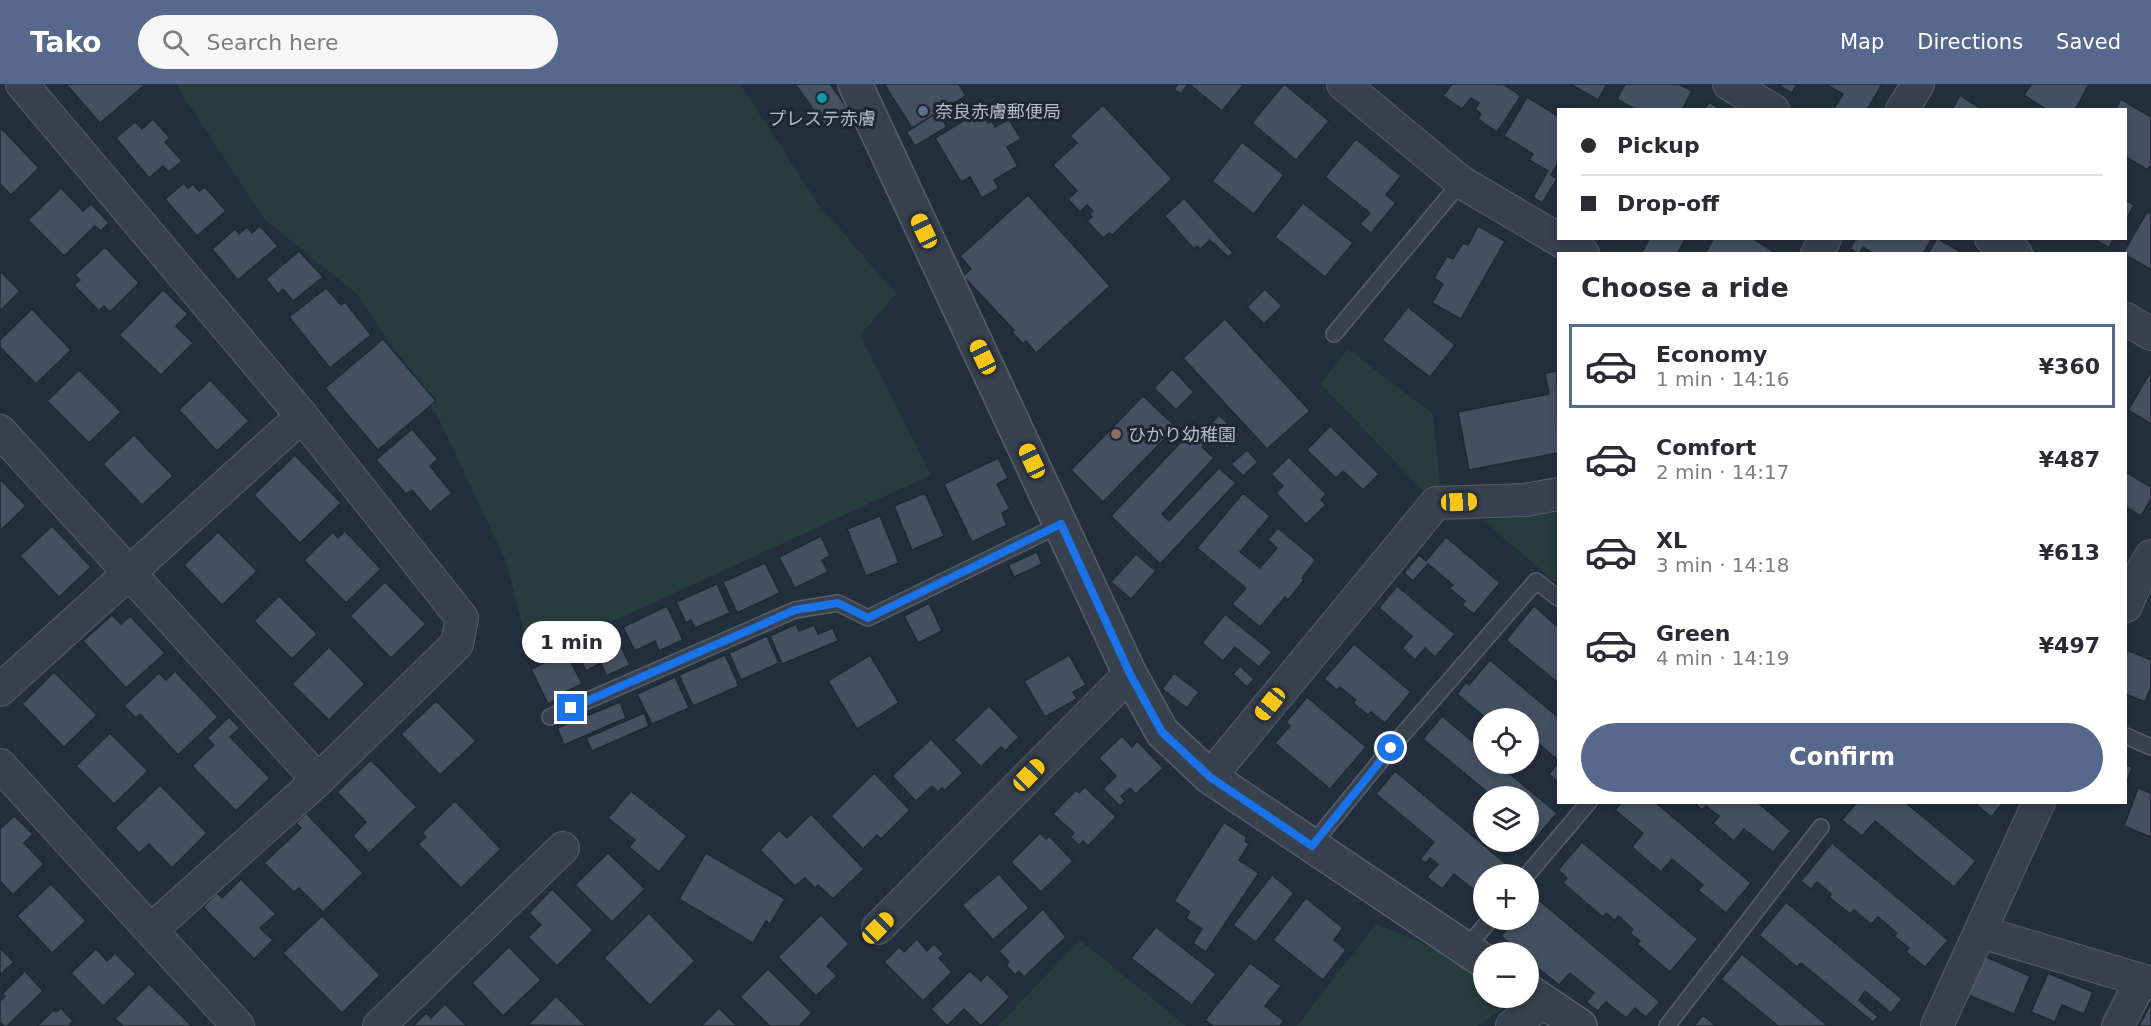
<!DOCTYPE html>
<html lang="en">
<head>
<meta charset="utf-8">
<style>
  :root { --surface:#fff; --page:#f7f7f7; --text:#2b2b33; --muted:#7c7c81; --line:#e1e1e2; --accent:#56698c }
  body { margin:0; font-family:"DejaVu Sans","Noto Sans JP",sans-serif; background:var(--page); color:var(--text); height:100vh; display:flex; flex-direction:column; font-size:22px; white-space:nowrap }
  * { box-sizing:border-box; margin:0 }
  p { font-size:20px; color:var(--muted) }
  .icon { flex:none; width:33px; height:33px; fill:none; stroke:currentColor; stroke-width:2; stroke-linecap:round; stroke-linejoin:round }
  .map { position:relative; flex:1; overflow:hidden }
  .drawer { position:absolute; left:1557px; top:168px; width:570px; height:552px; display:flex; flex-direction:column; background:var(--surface); border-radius:0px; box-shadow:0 3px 9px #0003 }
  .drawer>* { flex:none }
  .banner { position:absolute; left:1557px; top:24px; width:570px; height:132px; border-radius:0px; box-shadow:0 3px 9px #0003; display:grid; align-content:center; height:132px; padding:0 24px; background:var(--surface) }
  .tools { position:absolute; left:1473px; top:624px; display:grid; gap:12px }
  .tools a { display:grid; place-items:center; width:66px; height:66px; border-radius:50%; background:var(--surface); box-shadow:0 3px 9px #0003; font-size:30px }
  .end { position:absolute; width:27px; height:27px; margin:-14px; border:8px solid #1a73e8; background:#fff; box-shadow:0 0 0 3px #fff }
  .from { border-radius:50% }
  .bubble { position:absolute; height:42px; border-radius:21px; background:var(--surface); box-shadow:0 3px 9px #0003; font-size:20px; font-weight:600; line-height:42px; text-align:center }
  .car { position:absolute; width:18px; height:36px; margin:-18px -9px; border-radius:8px; box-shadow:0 0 4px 2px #0007; background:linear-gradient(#f5c518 24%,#345 0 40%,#f5c518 0 76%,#345 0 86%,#f5c518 0) }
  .banner b { display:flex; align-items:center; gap:21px; height:57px; font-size:22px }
  .banner b+b { border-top:2px solid var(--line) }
  .banner i { width:15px; height:15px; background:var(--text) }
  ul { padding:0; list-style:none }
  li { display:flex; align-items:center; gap:18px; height:84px; margin:0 12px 9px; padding:0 12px; border:3px solid transparent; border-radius:0px }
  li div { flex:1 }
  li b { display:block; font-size:22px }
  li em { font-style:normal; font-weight:600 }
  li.on { border-color:var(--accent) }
  li>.icon { width:54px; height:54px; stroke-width:1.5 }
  h2 { padding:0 24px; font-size:27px; line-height:72px }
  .cta { display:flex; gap:12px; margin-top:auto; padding:12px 24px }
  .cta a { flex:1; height:69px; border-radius:36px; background:var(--accent); color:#fff; font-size:24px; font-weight:600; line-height:69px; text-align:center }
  header { display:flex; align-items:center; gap:36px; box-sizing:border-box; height:84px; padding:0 30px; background:var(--accent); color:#fff }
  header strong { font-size:28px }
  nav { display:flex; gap:33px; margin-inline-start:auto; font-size:21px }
  .search { width:420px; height:54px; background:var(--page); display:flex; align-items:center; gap:15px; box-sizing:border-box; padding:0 21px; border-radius:33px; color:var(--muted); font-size:22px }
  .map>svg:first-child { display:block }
</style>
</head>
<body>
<header>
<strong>Tako</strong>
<div class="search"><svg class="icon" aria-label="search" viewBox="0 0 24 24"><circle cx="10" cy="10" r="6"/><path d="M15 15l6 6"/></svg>Search here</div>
<nav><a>Map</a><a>Directions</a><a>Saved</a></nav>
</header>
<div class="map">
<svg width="2151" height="942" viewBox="0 0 2151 942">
  <rect width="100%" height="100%" fill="#242f3e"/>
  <g fill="#263c3f">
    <polygon points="176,0 740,0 818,120 896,210 860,251 931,391 531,575 506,477 437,331 357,210 264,135"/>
    <polygon points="1348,265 1433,330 1440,403 1429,413 1321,300"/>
    <polygon points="1558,428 1558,501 1483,436"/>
    <polygon points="1376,840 1451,871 1483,896 1484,914 1506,914 1512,918 1477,942 1297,942"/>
    <polygon points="1080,856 1186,942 998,942"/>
  </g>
  <g fill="#455162" stroke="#1f2835" stroke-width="1.5">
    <polygon points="66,0 146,0 100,39"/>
    <polygon points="795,0 830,0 850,28 827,44"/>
    <polygon points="884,0 959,0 966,12 912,44"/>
    <polygon points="1178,0 1188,0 1181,10 1174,5"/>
    <polygon points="1189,0 1244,0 1222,27"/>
    <polygon points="1284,0 1329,37 1296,76 1252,39"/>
    <polygon points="1452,0 1503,0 1521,12 1497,48 1478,35 1481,30 1475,25 1479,19 1471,14 1462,25 1443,12"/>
    <polygon points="1570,0 1607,0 1598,16"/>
    <polygon points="1625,0 1679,0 1692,7 1682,26 1636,26 1617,15"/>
    <polygon points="1777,0 1797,0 1792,9"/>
    <polygon points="1825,0 1882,0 1867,26 1833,26 1843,10"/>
    <polygon points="2031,0 2089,0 2075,26 2047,26 2024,11"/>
    <polygon points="1960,11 1983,26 1952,26"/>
    <polygon points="1527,13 1558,32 1558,79 1551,91 1557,95 1542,119 1533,113 1548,87 1529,76 1533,70 1504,52"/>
    <polygon points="2121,15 2151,33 2151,81 2148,86 2126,73 2126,26 2115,26"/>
    <polygon points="1709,18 1721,26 1704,26"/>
    <polygon points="1103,21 1172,95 1112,151 1109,149 1103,154 1087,137 1092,133 1089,130 1093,127 1087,121 1080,128 1068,115 1077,107 1053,81 1077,59 1070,52"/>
    <polygon points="980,27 988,39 992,37 995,43 1009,35 1021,55 1007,63 1018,82 994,96 999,104 982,114 970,93 961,98 935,54"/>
    <polygon points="938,28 947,43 915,62 906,48"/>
    <polygon points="153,35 170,54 165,58 182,77 169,88 163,82 149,94 116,54 135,38 142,45"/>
    <polygon points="2,45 39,84 11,111 0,100 0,46"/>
    <polygon points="1356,55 1401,92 1386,111 1396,119 1371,149 1360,140 1370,129 1325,93"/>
    <polygon points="1242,58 1284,91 1254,130 1212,97"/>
    <polygon points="184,99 188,104 193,100 199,107 205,103 226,127 197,152 165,115"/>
    <polygon points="61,104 83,127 91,120 109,139 101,147 95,142 64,172 28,136"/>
    <polygon points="1028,111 1110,202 1036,269 1026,257 1023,260 1012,248 1014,246 963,192 971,185 960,172"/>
    <polygon points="1184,114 1233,169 1228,173 1214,159 1213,160 1210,156 1200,165 1197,162 1194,165 1165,132"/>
    <polygon points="2126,116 2134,121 2126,136"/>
    <polygon points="1303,119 1353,159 1325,193 1275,153"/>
    <polygon points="2147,128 2151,130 2151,186 2123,169"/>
    <polygon points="260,142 278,162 238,196 212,165 235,145 239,150 247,143 252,149"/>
    <polygon points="1478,142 1505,157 1461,235 1432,219 1443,200 1434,194 1447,172 1453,175 1463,159 1468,161"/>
    <polygon points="1650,154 1686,154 1677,170 1641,170"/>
    <polygon points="1714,154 1752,154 1776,169 1705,170"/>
    <polygon points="1856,154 1932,154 1923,170 1874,170 1863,163 1859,170 1850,165"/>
    <polygon points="1937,154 1964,170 1928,170"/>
    <polygon points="2092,154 2114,154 2109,164"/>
    <polygon points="105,163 139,199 110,228 104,222 99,227 74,201 80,196 75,191"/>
    <polygon points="299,167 323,193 293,217 283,205 278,210 266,195"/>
    <polygon points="0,187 20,207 0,227"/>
    <polygon points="326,204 341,221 345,218 371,251 330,284 289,233"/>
    <polygon points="1265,205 1282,222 1264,240 1247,223"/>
    <polygon points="163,206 188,230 176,242 193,259 161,291 119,251"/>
    <polygon points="1408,223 1455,261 1430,293 1382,256"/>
    <polygon points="32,225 71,266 36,300 0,263 0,256"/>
    <polygon points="1225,235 1310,327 1267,365 1183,274"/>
    <polygon points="383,255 436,317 378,366 325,304"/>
    <polygon points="1172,285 1194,308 1176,326 1154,304"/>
    <polygon points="79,286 121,328 89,359 47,317"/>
    <polygon points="1557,287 1558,369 1469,386 1458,328 1549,310 1545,289"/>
    <polygon points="2151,287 2151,340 2128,326"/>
    <polygon points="210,296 249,337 217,367 179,326"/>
    <polygon points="1143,312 1176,343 1103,418 1071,386"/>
    <polygon points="1219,331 1240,351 1227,364 1207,344"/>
    <polygon points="1197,341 1210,354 1202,363 1214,374 1162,430 1169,437 1219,384 1236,399 1160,480 1111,432"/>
    <polygon points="1330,342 1379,390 1363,406 1343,387 1336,394 1307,366"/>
    <polygon points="412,345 438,375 430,382 452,409 430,428 412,406 406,410 376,376"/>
    <polygon points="134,351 173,392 142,421 103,380"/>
    <polygon points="1247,366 1258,378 1243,392 1231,380"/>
    <polygon points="295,371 341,419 300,459 254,411"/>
    <polygon points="1289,373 1326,410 1321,416 1326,421 1306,440 1276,409 1283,402 1271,390"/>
    <polygon points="998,374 1008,394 997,400 1010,425 1002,429 1007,441 972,458 944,400"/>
    <polygon points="2126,388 2151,403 2151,415 2141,432 2128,424 2126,429"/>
    <polygon points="0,395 26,422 0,447"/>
    <polygon points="925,409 944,452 912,466 894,422"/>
    <polygon points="1243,409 1270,432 1240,468 1260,484 1277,464 1268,456 1278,444 1316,476 1302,494 1304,496 1288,516 1285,513 1260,543 1232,520 1246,504 1197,464"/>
    <polygon points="880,432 899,479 866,492 847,445"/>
    <polygon points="52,442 91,483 59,513 20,472"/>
    <polygon points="345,447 381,485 346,519 304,476 333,448 338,454"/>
    <polygon points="218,448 257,487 222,521 184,481"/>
    <polygon points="821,452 830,472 822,476 828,488 795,504 779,473"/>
    <polygon points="1446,453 1500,499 1474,530 1462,521 1465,517 1449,504 1453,501 1428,480 1413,497 1404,489 1419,471 1426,477"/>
    <polygon points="1037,468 1042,480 1014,493 1008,481"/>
    <polygon points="1136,470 1156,487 1131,515 1111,498"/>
    <polygon points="765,479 780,509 737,529 723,498"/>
    <polygon points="385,498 426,540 391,574 350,532"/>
    <polygon points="717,500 730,529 695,544 691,536 686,539 676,518"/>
    <polygon points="1397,502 1455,550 1435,573 1425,564 1415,576 1402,564 1412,552 1379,524"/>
    <polygon points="279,512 317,550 292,575 254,537"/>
    <polygon points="929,519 942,547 918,559 904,532"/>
    <polygon points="667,522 683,556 659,567 655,557 635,567 623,543"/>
    <polygon points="1534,522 1558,543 1558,599 1506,556"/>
    <polygon points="1225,530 1272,568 1259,583 1235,563 1223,577 1202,559"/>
    <polygon points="112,531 121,540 130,532 165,569 126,604 83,557"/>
    <polygon points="796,540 799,547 814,541 818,550 833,544 838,557 782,580 770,552"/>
    <polygon points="613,546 630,581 606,592 601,579 586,587 575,564"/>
    <polygon points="767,552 779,579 741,596 729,569"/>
    <polygon points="1354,560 1411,608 1385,639 1371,628 1368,631 1353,619 1356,616 1340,603 1337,606 1324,595"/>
    <polygon points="329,563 365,600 329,636 292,600"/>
    <polygon points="2127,566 2151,576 2151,603 2145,618 2126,610 2126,571"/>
    <polygon points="566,568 582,600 563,609 564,612 548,620 531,585"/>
    <polygon points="725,571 739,602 693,622 679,591"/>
    <polygon points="870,571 899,619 857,645 828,597"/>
    <polygon points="1069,571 1086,601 1073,608 1077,615 1045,633 1024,597"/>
    <polygon points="1490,576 1558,633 1558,676 1528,651 1528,634 1497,634 1491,629 1486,634 1457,610 1466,598 1469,601"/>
    <polygon points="1240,582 1254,595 1247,603 1233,590"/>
    <polygon points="175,587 218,633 178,671 140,630 136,634 124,622 159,589 166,596"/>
    <polygon points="54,588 97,631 64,663 22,620"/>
    <polygon points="1174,589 1199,608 1187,624 1162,605"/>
    <polygon points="675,593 689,624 652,640 637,610"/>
    <polygon points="1307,613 1366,663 1330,705 1275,659 1290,642 1286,638"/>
    <polygon points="436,617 476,657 440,691 401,650"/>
    <polygon points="620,618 626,634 564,661 557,644"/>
    <polygon points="989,622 1019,653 1005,667 1001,663 981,683 954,656"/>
    <polygon points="644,629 649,642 592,667 586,654"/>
    <polygon points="1442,632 1484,667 1484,680 1498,680 1557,729 1531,760 1528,758 1528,712 1492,712 1423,655"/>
    <polygon points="229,633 240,644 230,653 270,694 236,727 192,682 214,661 207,654"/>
    <polygon points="110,649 148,687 114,720 76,682"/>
    <polygon points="1122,652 1132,663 1137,657 1163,684 1136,710 1130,704 1121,712 1125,717 1120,722 1103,705 1116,692 1099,674"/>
    <polygon points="931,655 963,689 944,707 942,704 938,708 932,702 916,717 892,692"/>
    <polygon points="371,676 417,723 369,769 353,752 366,738 337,708"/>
    <polygon points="1558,679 1558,698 1549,690"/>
    <polygon points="2126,681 2132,683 2126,700"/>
    <polygon points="1395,687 1511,784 1505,790 1484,790 1484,814 1454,790 1442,805 1427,793 1438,780 1430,774 1426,779 1420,775 1434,758 1376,710"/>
    <polygon points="874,689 910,726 881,755 877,751 863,765 831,732"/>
    <polygon points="160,701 207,749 172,784 149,760 139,769 115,744"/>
    <polygon points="1085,703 1116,733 1088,762 1083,757 1079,761 1070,753 1074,749 1053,730 1076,706 1079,709"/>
    <polygon points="2138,704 2151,709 2151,753 2124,742"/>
    <polygon points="631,707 687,752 659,788 629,763 635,756 608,734"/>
    <polygon points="455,717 501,765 461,804 418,760 426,753 422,749"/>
    <polygon points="1622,718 1655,718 1751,799 1726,829 1698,806 1703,801 1672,775 1661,788 1632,763 1643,749 1615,726"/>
    <polygon points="1693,718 1757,718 1791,747 1773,768 1744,745 1734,757 1713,739 1719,732 1706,722 1702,726"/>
    <polygon points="1857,718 1905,718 1976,777 1954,803 1875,737 1862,752 1842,736"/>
    <polygon points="1978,718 2004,718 1991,733 1977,721"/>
    <polygon points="306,729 363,789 323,828 299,804 294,808 264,779 301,744 296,739"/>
    <polygon points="811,730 864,785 833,815 818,801 815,804 805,794 795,802 760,766 779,746 787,754"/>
    <polygon points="14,732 33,750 24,759 44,780 13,811 0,797 0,745"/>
    <polygon points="1224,738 1247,753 1245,757 1249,760 1239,776 1259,789 1206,868 1193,859 1202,845 1186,834 1190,828 1174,817"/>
    <polygon points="1040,749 1046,755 1049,752 1073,777 1041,808 1011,778"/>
    <polygon points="1582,758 1698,855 1670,888 1637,860 1640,857 1630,849 1633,845 1618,832 1615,837 1606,829 1603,833 1563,799 1567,794 1558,786"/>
    <polygon points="1832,759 1948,856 1925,883 1906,868 1909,864 1894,852 1897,849 1878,833 1871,840 1854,826 1850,830 1829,813 1831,810 1817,798 1811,805 1801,797"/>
    <polygon points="608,769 645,805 612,838 575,801"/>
    <polygon points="706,769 785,815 770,840 766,837 753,859 679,815"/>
    <polygon points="999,790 1029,824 993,856 962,821"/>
    <polygon points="1272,791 1294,809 1256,858 1233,841"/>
    <polygon points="241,795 276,830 260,844 273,856 254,875 203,823 217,809 222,814"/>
    <polygon points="51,800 86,837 52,869 17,832"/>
    <polygon points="552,805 593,846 557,882 528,853 541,841 529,829"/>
    <polygon points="1534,812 1660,918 1646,933 1635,924 1626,934 1606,918 1598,927 1586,918 1594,909 1570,889 1559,901 1528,876 1528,868 1520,868 1501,852 1515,836 1528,836 1528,819"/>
    <polygon points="1306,814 1343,844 1334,856 1346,866 1323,896 1273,856"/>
    <polygon points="1786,818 1902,915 1891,929 1865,907 1859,916 1878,933 1873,938 1801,879 1797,883 1759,851"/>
    <polygon points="1043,825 1066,853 1024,893 1019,887 1015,891 1006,881 1009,878 999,867"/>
    <polygon points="649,829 695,877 650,921 604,874"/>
    <polygon points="821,831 849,860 827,882 837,892 816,912 778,873"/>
    <polygon points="322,832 380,891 342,929 283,869"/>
    <polygon points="1156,843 1216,890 1192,921 1131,874"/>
    <polygon points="917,855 927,867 934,860 944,870 939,874 952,888 923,917 884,878 899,863 904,868"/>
    <polygon points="509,863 541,896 503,932 472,899"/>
    <polygon points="0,864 14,878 0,891"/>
    <polygon points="96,865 107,877 115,869 136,890 103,922 71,889"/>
    <polygon points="1742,870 1828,942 1778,942 1721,895"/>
    <polygon points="1984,872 2030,892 2014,930 1968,911"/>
    <polygon points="1250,879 1281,902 1265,922 1284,937 1280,942 1213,942 1205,936"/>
    <polygon points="768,885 812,929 799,942 770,942 740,913"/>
    <polygon points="25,887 43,907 7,942 4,942 0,938 0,917 5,912 2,910"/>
    <polygon points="970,887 981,897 987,890 1010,913 981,942 964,925 947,942 931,925"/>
    <polygon points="2048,889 2093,908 2084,930 2062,921 2055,938 2031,928"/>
    <polygon points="149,900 192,942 123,942 115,935"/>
    <polygon points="556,912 586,942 528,941"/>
    <polygon points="2151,919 2151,942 2139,942"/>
    <polygon points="445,920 467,942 413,942 426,929 431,934"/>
    <polygon points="61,924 73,937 70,940 71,942 37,942 54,926 56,928"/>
    <polygon points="719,924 737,942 701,942"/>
    <polygon points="1703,931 1716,942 1694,942"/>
  </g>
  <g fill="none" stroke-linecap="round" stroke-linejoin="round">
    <defs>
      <g id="service">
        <polyline points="1334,250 1461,98"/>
        <polyline points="550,633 795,526 838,519 868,534 1061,440"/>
        <polyline points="2126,652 2151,663"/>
        <polyline points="1312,761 1391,664 1536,497 1558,514"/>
        <polyline points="1528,790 1589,718"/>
        <polyline points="1465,865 1490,836"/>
        <polyline points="1667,942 1821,743"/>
      </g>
      <g id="minor">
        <polyline points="22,0 302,332 462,534 457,560 318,696 151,846"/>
        <polyline points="1343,0 1461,98 1583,170"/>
        <polyline points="1729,0 1773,26"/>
        <polyline points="1902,26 1918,0"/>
        <polyline points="1991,154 2016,170"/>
        <polyline points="1817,170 1825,154"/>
        <polyline points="2126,235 2151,250"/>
        <polyline points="0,347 318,696"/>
        <polyline points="2126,522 2137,496 2151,472"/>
        <polyline points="0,606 302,332"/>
        <polyline points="0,681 238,942"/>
        <polyline points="1210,693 1436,419 1526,416 1558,410"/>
        <polyline points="878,844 1130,590"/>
        <polyline points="1981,848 2141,896"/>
        <polyline points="379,942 563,764"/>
        <polyline points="1512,942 1544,917"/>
        <polyline points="1937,942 2039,718"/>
        <polyline points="2118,942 2141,896 2151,899"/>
      </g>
      <g id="tertiary">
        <polyline points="855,0 1130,590 1162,648 1210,693 1484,877"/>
        <polyline points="1528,907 1580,942"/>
      </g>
    </defs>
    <use href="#service" stroke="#565f6c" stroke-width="18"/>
    <use href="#minor" stroke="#565f6c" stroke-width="34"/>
    <use href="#tertiary" stroke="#565f6c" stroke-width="36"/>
    <use href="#service" stroke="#38414e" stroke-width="15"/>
    <use href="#minor" stroke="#38414e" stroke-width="32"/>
    <use href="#tertiary" stroke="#38414e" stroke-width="33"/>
  </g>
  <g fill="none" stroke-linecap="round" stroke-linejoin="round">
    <polyline stroke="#1a73e8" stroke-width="8" points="571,624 795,526 838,519 868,534 1061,440 1130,590 1162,648 1210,693 1312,762 1391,664"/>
  </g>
  <circle fill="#0f9aa8" stroke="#1d2633" stroke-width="2" cx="822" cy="14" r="6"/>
  <circle fill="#5c6f8a" stroke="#1d2633" stroke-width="2" cx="923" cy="27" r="6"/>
  <circle fill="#8d6e63" stroke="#1d2633" stroke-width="2" cx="1116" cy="350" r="6"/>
  <g text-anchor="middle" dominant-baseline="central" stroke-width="6" stroke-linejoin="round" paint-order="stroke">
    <g font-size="18" fill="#b4bcc9" stroke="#1d2633" text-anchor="start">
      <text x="935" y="27">奈良赤膚郵便局</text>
      <text x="822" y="34" text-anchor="middle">プレステ赤膚</text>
      <text x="1128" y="350">ひかり幼稚園</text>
    </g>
  </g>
</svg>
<div class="tools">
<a><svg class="icon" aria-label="locate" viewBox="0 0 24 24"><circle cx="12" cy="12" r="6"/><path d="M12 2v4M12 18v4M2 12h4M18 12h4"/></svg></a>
<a><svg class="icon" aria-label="layers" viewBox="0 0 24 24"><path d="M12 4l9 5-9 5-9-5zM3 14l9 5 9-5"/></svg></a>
<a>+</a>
<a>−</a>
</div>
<i class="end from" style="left:1391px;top:664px"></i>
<i class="end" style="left:571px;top:624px"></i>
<div class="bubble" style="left:522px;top:537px;width:99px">1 min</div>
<i class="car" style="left:924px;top:147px;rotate:335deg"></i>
<i class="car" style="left:983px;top:273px;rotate:335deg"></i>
<i class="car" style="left:1032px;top:377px;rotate:335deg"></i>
<i class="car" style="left:1459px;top:418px;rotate:88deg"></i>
<i class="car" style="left:1270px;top:620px;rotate:219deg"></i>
<i class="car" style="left:1029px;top:691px;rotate:44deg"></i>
<i class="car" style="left:878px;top:844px;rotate:45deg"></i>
<div class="banner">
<b><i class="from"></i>Pickup</b>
<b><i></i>Drop-off</b>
</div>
<section class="drawer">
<h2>Choose a ride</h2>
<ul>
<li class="on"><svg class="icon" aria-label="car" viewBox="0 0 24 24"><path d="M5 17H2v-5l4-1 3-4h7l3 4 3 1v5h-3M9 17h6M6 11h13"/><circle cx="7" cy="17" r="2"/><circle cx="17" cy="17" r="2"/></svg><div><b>Economy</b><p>1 min · 14:16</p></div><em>¥360</em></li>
<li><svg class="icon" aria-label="car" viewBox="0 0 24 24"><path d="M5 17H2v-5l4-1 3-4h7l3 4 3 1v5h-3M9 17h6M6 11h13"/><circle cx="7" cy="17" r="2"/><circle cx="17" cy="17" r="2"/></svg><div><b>Comfort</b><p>2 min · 14:17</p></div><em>¥487</em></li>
<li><svg class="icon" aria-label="car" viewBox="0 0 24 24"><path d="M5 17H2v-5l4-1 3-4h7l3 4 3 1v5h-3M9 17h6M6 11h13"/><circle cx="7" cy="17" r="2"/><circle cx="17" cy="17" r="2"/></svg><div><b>XL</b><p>3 min · 14:18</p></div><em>¥613</em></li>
<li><svg class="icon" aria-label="car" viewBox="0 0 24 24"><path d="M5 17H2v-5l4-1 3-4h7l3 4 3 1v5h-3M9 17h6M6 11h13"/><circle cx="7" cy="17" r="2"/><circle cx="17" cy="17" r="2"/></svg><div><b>Green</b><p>4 min · 14:19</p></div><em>¥497</em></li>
</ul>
<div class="cta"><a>Confirm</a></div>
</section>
</div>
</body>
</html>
